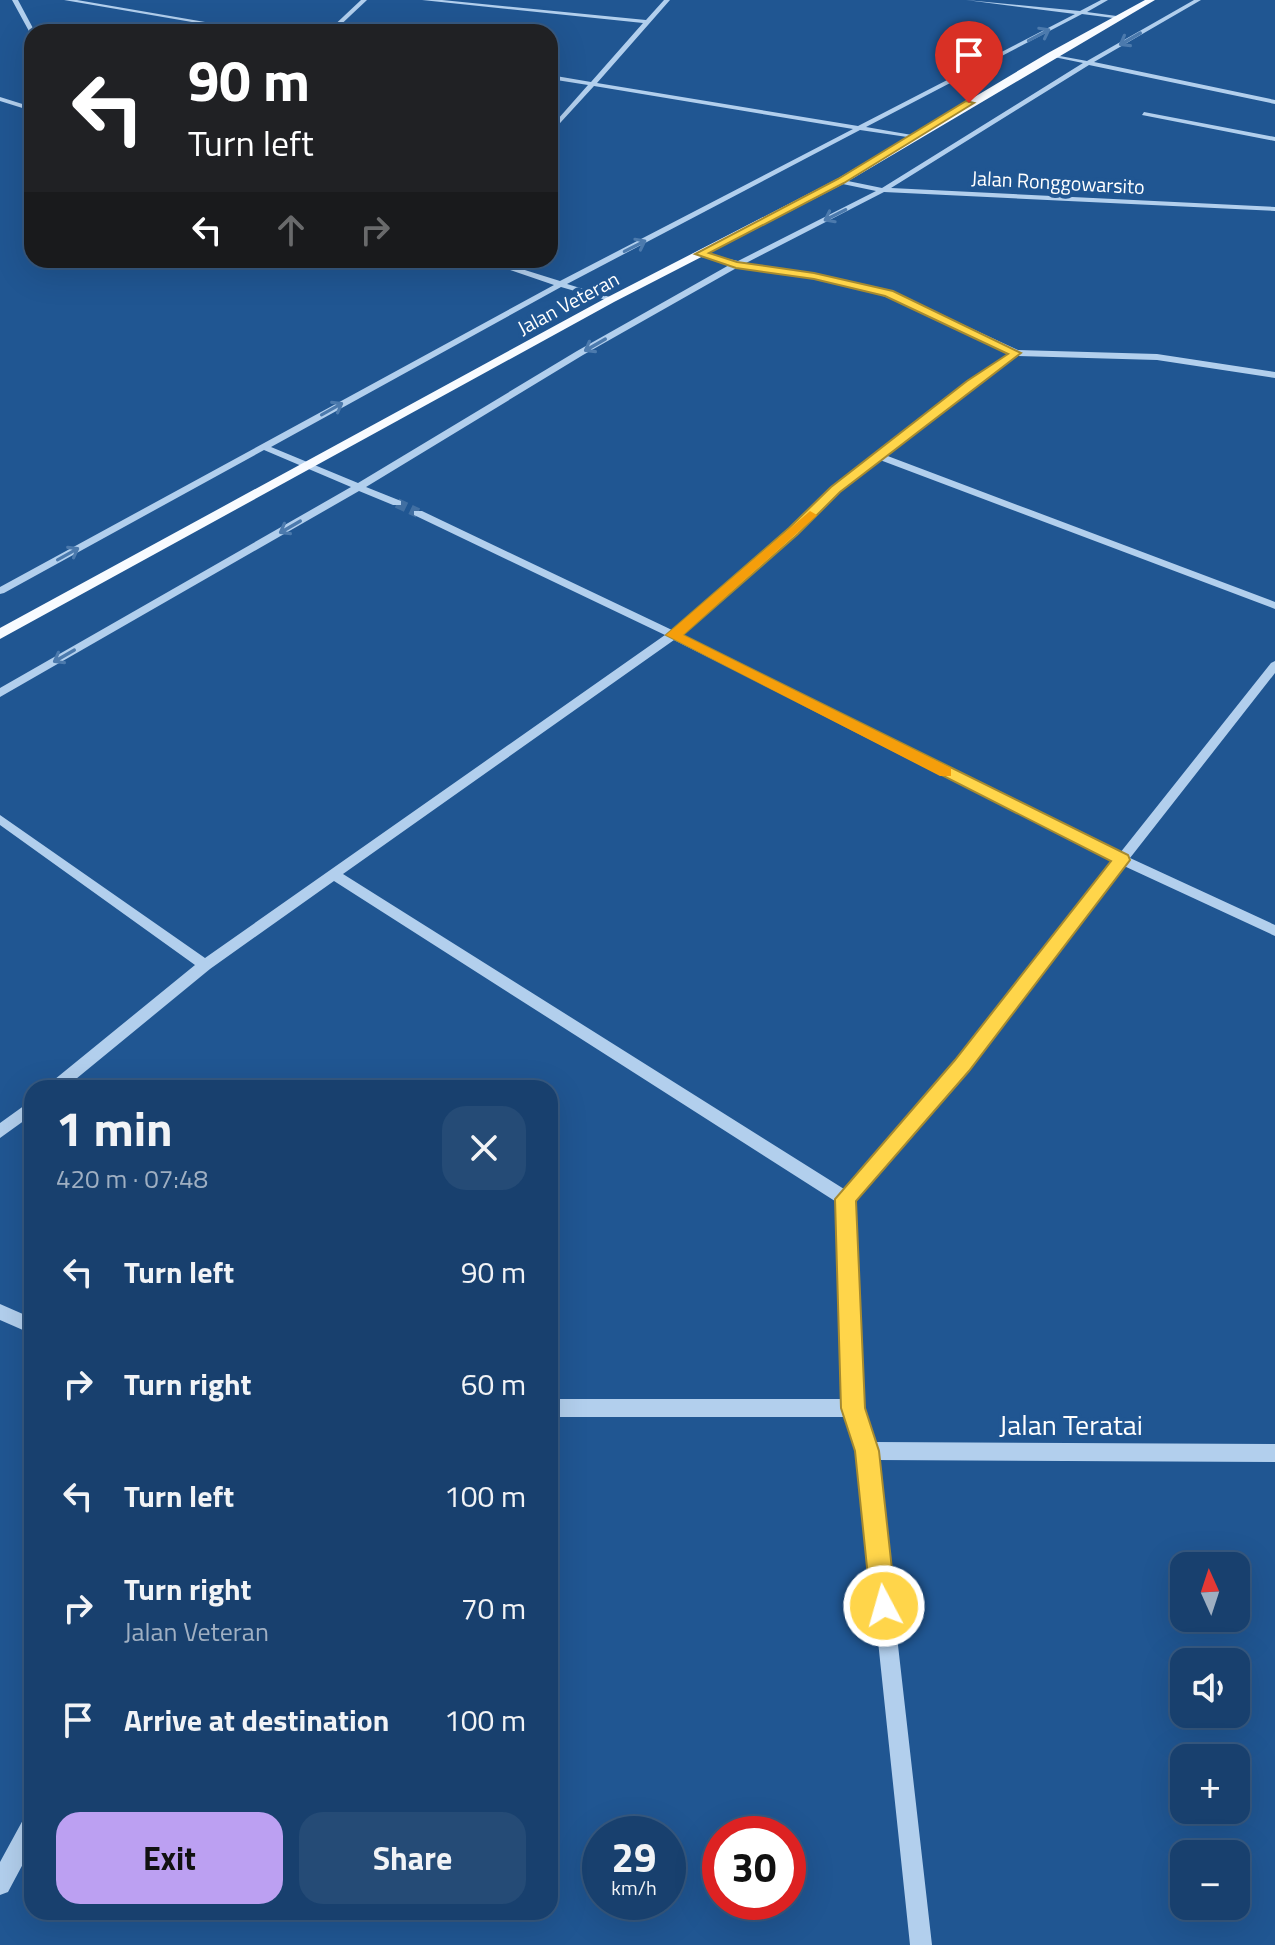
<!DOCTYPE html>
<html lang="en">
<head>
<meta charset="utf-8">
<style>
  :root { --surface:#18406e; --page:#254b76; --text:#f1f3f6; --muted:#9fafc2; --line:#365981; --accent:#bca0f2 }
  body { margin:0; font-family:"Titillium Web",sans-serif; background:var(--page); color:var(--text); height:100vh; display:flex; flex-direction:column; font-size:30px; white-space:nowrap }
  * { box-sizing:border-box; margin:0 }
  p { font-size:26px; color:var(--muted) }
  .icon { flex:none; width:44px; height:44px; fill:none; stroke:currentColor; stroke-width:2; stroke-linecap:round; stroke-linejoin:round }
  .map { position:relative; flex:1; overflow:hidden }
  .drawer { position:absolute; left:24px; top:1080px; width:534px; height:840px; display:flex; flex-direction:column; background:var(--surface); border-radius:24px; box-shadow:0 8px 32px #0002,0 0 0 2px var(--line) }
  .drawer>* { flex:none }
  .banner { position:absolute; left:24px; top:24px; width:534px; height:244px; border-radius:24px; box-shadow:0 8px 32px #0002,0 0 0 2px var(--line); background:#202124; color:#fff; overflow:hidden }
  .needle { width:52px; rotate:357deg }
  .buttons { position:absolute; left:1170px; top:1552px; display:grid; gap:16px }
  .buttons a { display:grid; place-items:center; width:80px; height:80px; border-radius:16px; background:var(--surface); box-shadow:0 8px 32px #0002,0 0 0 2px var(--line); font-size:40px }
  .speed { position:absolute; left:582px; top:1816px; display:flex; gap:16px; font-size:40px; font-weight:700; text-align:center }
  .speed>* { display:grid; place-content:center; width:104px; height:104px; border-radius:50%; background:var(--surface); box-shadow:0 8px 32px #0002,0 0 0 2px var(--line); line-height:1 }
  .speed small { font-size:20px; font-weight:400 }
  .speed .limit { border:12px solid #d22; background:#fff; color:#111 }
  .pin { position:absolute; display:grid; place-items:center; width:68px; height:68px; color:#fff; margin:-82px -34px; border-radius:50% 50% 50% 0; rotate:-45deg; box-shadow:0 0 8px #0007 }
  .pin .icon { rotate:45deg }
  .me { position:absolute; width:88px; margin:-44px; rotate:354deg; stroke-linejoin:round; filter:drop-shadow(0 0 6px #0008) }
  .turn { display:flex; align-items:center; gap:28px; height:168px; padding:0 32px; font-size:36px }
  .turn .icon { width:104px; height:104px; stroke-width:2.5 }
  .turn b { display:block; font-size:56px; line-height:68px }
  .lanes { display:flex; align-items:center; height:76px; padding:0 32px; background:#0003; justify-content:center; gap:40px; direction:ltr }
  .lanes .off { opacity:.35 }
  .round { display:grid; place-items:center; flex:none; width:84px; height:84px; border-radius:24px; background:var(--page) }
  .headline { display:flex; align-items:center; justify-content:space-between; height:136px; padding:0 32px }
  h1 { font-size:48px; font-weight:700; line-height:60px }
  .primary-button { display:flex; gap:16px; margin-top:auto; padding:16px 32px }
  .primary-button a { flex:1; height:92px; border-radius:24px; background:var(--accent); color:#111; font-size:32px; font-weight:700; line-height:92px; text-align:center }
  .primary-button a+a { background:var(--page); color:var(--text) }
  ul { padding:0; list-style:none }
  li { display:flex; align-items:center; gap:24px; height:112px; padding:0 32px }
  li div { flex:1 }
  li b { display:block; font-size:30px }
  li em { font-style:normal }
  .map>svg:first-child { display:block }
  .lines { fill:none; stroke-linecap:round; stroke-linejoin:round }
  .minor-tunnel { stroke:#416fa2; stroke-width:10; stroke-dasharray:10 5; stroke-linecap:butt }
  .minor { fill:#b2cfed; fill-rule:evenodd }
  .major { fill:#f8fbff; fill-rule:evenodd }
  .oneway { stroke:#4c7aad }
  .route { fill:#ffd54a; stroke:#a68a30; stroke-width:2 }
  .slow { fill:#f59e0b }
  .labels { text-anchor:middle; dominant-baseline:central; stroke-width:8; stroke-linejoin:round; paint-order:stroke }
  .far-street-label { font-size:20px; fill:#fff; stroke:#205692 }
  .near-street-label { font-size:28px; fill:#fff; stroke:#205692 }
</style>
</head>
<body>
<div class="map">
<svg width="1275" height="1945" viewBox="0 0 1275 1945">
  <rect width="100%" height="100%" fill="#205692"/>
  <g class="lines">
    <!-- minor-tunnel -->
    <path class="minor-tunnel" d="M 397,503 L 418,513"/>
    <!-- minor -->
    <path class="minor" d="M 12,0 L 18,0 L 35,32 L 30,33 Z
      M 64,0 L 77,0 L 264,32 L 250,32 Z
      M 361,0 L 367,0 L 333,32 L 327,32 Z
      M 422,0 L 442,0 L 646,20 L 664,0 L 670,0 L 597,83 L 858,126 L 1075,14 L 966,0 L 1080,11 L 1101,0 L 1108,0 L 1087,12 L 1124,17 L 1121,19 L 1082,14 L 866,127 L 912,135 L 914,138 L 860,130 L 567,284 L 613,298 L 613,302 L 561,287 L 271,447 L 358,483 L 577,351 L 731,264 L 697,256 L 697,252 L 738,261 L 876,191 L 838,183 L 838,179 L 882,188 L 1083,63 L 1049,56 L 1049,54 L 1087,61 L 1194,0 L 1201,0 L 1094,62 L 1275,100 L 1275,104 L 1089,65 L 891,188 L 1275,207 L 1275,211 L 884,192 L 746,263 L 837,278 L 881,289 L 921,305 L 1018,350 L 1157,354 L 1275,372 L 1275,378 L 1157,360 L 1018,356 L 974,385 L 885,455 L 1275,602 L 1275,609 L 880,460 L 838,492 L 798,533 L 680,634 L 1120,853 L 1271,663 L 1275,661 L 1275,673 L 1130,858 L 1275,925 L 1275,936 L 1124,866 L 967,1069 L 854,1201 L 862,1408 L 873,1442 L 1275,1444 L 1275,1462 L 877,1460 L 932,1945 L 910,1945 L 858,1451 L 847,1417 L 550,1417 L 550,1399 L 844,1399 L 838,1203 L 334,881 L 210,969 L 65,1088 L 46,1088 L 49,1084 L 195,965 L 0,825 L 0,815 L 205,958 L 665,635 L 414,515 L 414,511 L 422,511 L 672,630 L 790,529 L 832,488 L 968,381 L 1010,353 L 915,308 L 875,293 L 837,283 L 740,266 L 583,355 L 366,487 L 401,501 L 401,505 L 393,505 L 359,491 L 0,697 L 0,688 L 351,487 L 264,450 L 4,593 L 0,594 L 0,587 L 554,285 L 481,260 L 493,260 L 560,281 L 853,129 L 594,86 L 550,134 L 550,128 L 588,85 L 550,79 L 550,75 L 591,82 L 643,23 ZM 674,640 L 1114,861 L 957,1061 L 844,1189 L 343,874 Z
      M 0,97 L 32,107 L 32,111 L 0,101 Z
      M 1144,112 L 1275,137 L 1275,141 L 1142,115 Z
      M 32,1100 L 32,1115 L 0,1138 L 0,1123 Z
      M 0,1304 L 32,1318 L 32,1334 L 0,1320 Z
      M 32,1815 L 32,1847 L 8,1892 L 0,1895 L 0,1862 L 24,1818 Z"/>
    <!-- major -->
    <path class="major" d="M 1145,0 L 1155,0 L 845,183 L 614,302 L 0,639 L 0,628 L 606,298 L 837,179 L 1048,53 Z"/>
  </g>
  <!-- one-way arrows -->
  <defs><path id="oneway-shaft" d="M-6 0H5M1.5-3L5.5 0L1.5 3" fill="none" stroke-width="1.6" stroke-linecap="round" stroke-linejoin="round" transform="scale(2)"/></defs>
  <g class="oneway">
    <use href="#oneway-shaft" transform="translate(1039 35) rotate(-28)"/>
    <use href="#oneway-shaft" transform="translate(1130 39) rotate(150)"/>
    <use href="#oneway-shaft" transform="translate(835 215) rotate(153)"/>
    <use href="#oneway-shaft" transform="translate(635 246) rotate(-27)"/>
    <use href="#oneway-shaft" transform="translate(595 345) rotate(150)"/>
    <use href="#oneway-shaft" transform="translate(332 409) rotate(-29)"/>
    <use href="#oneway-shaft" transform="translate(290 527) rotate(150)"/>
    <use href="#oneway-shaft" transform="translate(68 554) rotate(-29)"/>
    <use href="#oneway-shaft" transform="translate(64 656) rotate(150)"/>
  </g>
  <!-- route -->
  <path class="route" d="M 966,101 L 974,103 L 844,183 L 709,253 L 737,262 L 814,273 L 893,291 L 1021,353 L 840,492 L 798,534 L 683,635 L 1128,855 L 1130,860 L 969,1071 L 856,1201 L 865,1408 L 879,1451 L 896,1606 L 893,1615 L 884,1618 L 875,1615 L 871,1606 L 855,1451 L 841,1408 L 835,1199 L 955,1060 L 1111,861 L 666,635 L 789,528 L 831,487 L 967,381 L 1008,354 L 885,296 L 814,279 L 736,268 L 695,254 L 838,179 Z"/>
  <!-- slow -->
  <path class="slow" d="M 810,511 L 817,515 L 815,517 L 683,635 L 951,768 L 951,776 L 940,776 L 666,635 Z"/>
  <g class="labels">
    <!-- far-street labels -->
    <g class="far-street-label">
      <text transform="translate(1058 182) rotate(3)">Jalan Ronggowarsito</text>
      <text transform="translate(568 303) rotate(-28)">Jalan Veteran</text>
    </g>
    <!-- near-street labels -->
    <g class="near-street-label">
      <text x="1071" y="1424">Jalan Teratai</text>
    </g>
  </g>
</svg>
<div class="buttons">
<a><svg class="needle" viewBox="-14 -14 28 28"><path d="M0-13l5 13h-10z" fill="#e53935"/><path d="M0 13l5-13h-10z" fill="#9fafc2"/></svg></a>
<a><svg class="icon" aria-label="sound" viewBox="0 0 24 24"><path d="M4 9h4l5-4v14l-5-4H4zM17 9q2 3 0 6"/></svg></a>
<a>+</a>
<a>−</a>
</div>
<div class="speed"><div>29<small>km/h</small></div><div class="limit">30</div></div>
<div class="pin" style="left:969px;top:103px;background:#d93025"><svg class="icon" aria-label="arrive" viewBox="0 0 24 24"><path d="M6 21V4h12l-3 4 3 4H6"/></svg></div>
<svg class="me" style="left:884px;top:1606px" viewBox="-20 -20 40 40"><circle r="17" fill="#ffd54a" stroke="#fff" stroke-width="3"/><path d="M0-11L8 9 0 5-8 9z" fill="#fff"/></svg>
<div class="banner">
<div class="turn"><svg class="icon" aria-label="left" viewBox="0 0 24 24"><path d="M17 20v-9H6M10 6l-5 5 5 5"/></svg><div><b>90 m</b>Turn left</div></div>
<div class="lanes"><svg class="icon" aria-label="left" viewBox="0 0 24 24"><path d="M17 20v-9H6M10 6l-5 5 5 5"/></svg><svg class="icon off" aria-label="ahead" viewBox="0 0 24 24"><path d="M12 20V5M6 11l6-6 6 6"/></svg><svg class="icon off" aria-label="right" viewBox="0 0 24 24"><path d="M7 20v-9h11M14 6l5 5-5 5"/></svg></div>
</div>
<section class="drawer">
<div class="headline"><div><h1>1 min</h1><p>420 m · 07:48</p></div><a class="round"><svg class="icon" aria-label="close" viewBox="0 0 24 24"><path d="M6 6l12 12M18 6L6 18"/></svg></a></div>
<ul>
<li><svg class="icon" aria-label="left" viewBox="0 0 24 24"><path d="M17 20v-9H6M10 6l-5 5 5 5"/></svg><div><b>Turn left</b></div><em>90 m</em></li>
<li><svg class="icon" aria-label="right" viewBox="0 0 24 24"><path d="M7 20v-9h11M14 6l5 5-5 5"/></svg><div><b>Turn right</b></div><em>60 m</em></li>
<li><svg class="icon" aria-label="left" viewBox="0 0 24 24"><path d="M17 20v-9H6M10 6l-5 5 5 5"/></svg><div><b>Turn left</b></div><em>100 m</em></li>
<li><svg class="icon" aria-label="right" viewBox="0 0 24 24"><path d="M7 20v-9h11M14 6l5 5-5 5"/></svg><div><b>Turn right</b><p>Jalan Veteran</p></div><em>70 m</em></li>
<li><svg class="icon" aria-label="arrive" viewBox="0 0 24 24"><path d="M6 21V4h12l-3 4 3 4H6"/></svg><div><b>Arrive at destination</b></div><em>100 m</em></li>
</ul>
<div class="primary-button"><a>Exit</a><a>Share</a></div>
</section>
</div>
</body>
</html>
